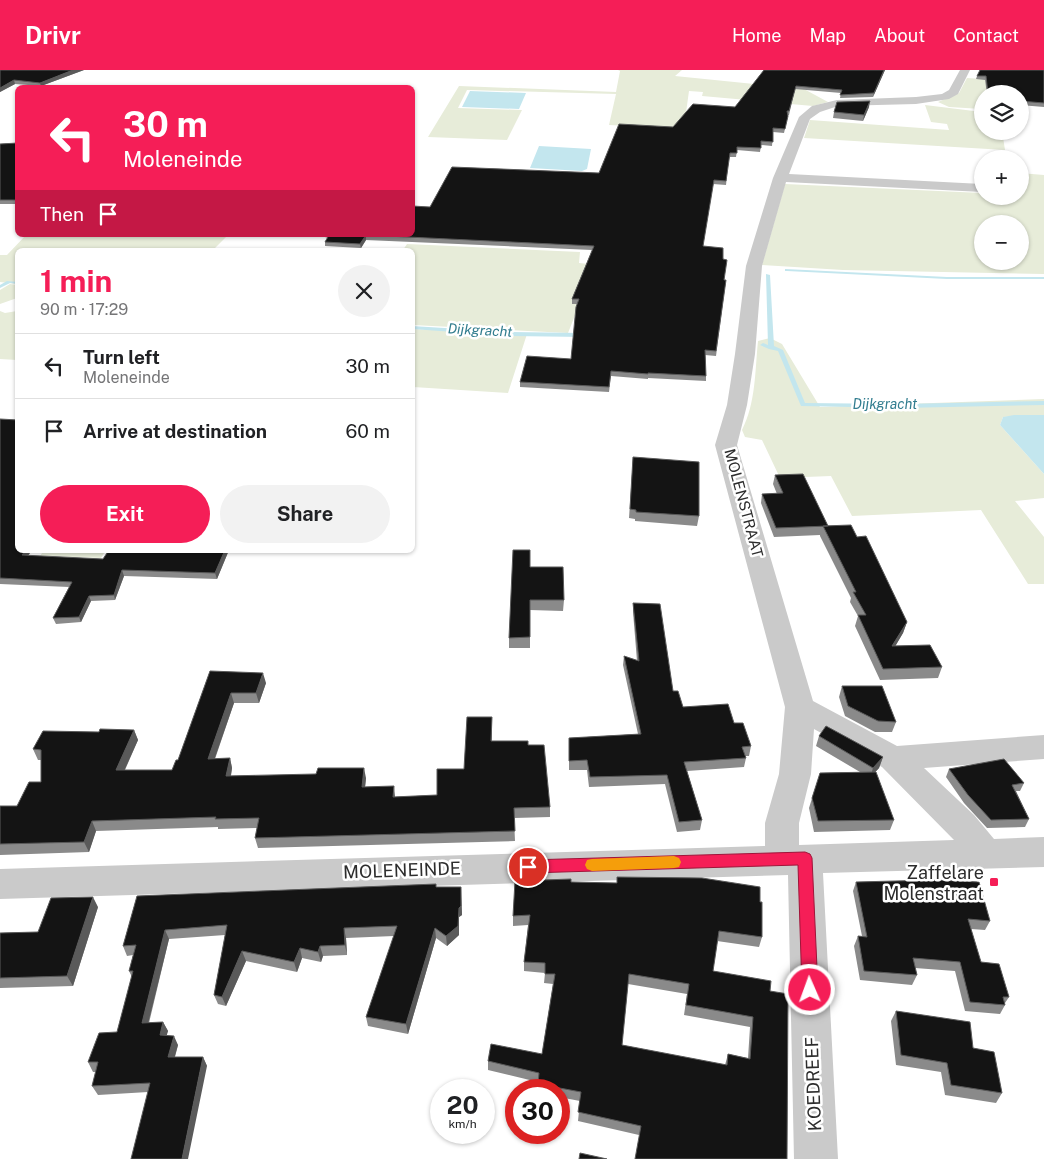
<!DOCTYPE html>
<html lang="en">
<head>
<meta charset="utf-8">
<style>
  :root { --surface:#fff; --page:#f2f2f2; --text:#202124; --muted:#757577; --line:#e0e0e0; --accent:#f51e57 }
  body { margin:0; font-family:"Public Sans",sans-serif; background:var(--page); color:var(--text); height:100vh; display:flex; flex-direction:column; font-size:19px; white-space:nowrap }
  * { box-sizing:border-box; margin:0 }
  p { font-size:16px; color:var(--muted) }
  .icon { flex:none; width:28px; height:28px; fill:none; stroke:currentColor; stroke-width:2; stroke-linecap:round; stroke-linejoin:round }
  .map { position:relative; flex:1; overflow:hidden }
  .side { position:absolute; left:15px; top:178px; width:400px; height:305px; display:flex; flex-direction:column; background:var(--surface); border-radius:8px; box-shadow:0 1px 4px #0004 }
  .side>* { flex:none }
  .banner { position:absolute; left:15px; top:15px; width:400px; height:152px; border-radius:8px; box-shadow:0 1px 4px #0004; background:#f51e57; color:#fff; overflow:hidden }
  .buttons { position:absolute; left:974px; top:15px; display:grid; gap:10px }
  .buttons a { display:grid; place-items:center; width:55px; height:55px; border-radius:50%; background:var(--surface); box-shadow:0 1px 4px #0004; font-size:25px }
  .speed { position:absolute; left:430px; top:1009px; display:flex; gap:10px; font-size:25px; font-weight:700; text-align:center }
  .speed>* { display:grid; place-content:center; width:65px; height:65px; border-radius:50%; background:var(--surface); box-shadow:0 1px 4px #0004; line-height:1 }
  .speed small { font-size:12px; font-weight:400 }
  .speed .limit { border:8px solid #d22; background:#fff; color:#111 }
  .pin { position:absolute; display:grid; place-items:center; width:42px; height:42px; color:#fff; margin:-21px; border:2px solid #fff; border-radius:50%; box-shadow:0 1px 5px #0007 }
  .me { position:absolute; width:55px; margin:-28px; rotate:358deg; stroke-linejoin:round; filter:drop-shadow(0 0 4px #0008) }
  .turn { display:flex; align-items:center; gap:18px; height:105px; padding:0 25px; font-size:22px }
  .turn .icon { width:65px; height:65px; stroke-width:2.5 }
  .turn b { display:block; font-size:35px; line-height:42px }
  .then { display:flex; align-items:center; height:48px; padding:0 25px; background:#0003; gap:10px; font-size:19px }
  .round { display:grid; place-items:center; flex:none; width:52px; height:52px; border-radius:26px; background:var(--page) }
  .summary { display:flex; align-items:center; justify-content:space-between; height:85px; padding:0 25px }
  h1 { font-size:30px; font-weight:700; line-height:38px; color:var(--accent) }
  .primary-button { display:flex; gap:10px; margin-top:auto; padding:10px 25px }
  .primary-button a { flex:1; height:58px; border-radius:30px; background:var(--accent); color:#fff; font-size:20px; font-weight:700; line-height:58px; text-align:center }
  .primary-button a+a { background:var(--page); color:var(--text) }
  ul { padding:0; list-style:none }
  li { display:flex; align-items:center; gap:15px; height:65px; padding:0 25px; border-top:1px solid var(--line) }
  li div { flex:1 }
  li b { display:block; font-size:19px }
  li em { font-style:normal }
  header { display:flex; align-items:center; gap:30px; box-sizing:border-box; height:70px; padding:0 25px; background:var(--accent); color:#fff }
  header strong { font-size:24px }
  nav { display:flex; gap:28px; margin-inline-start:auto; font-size:18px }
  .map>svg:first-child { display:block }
  .green { fill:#e7ecd9; fill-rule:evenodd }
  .water { fill:#c3e6ee }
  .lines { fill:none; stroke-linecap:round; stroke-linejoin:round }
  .stream { fill:#c3e6ee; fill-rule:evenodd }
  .minor { fill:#cacaca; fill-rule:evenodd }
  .wall { fill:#8a8a8a; fill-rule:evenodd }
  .shaded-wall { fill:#5a5a5a }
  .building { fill:#141414; stroke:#5a5a5a; fill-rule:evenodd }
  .route { fill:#f51e57; stroke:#9f1439 }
  .slow { fill:#f59e0b }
  .poi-dot { fill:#f51e57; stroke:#fff; stroke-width:2 }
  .labels { text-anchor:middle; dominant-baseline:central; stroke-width:5; stroke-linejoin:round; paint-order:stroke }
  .far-water-label { font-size:14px; font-style:italic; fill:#327d8f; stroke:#fff }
  .street-label { font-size:15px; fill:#2d2d2d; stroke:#fff }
  .near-street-label { font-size:18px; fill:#2d2d2d; stroke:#fff }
  .near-poi-label { font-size:18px; fill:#2d2d2d; stroke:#fff; text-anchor:end }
</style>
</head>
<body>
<header>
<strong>Drivr</strong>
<nav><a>Home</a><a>Map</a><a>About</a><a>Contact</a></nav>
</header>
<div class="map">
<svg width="1044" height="1089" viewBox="0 0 1044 1089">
  <rect width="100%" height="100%" fill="#fff"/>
  <!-- green -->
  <path class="green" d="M 618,0 L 682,0 L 675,6 L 804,19 L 828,32 L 813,36 L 702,26 L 703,22 L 689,21 L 684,57 L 731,61 L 609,55 L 616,24 L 467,20 L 458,38 L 522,40 L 507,70 L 428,67 L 459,16 L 616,22 L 620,1 Z
    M 967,8 L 1044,13 L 1020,24 L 982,24 L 982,39 L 949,37 L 938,32 L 959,23 Z
    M 925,35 L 982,42 L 982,61 L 1002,61 L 1005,80 L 804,68 L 810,50 L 949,60 L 947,54 L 931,52 Z
    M 1020,103 L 1044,105 L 1044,204 L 843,200 L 762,195 L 785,114 L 982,123 L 982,126 L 1020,126 ZM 982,154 L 1020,154 L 1020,191 L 982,191 Z
    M 26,165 L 228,165 L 213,180 L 18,180 L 17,214 L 0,212 L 0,185 L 7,185 Z
    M 407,174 L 580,182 L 579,193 L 589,194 L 581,230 L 568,263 L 413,255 L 412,180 L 403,180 Z
    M 10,214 L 17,215 L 17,228 L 0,234 L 0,220 Z
    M 0,236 L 0,241 L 5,243 L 17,241 L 17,290 L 0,289 Z
    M 413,259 L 527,264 L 508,323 L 413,317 Z
    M 770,268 L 782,274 L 820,337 L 1044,329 L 1044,345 L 1003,347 L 1000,355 L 1044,404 L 1044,428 L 1015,431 L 1044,467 L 1044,514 L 1028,514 L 981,440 L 852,446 L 831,406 L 780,408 L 762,370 L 745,367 L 742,360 C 756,333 755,300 758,271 Z
    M 44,480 L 106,480 L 101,488 L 40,486 Z"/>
  <!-- water -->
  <path class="water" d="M 470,21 L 526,23 L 519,39 L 462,37 Z
    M 539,76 L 591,79 L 587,99 L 582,101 L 530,98 Z
    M 1014,345 L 1044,345 L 1044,404 L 1000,355 L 1003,347 Z"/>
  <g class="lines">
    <!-- stream -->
    <path class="stream" d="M 785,199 L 947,207 L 1044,207 L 1044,209 L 947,209 L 787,201 L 785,201 Z
      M 766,204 L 770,205 L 774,276 L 783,280 L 805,333 L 902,334 L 1044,331 L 1044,335 L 902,338 L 801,336 L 778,281 L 769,279 L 760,275 L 763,273 L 768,275 Z
      M 7,211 L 18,212 L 18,214 L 10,213 L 0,218 L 0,215 Z
      M 412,256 L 511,262 L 583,263 L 586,265 L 583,267 L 511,266 L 412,259 Z"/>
    <!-- minor -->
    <path class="minor" d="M 960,0 L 970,0 L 958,24 L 949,29 L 916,34 L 838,36 L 820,42 L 810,49 L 789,104 L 982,114 L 982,122 L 786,112 L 762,196 L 755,284 L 747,335 L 737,375 L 813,631 L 897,676 L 1044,665 L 1044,689 L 924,698 L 974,745 L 994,769 L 1044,767 L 1044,797 L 823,803 L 838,1089 L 794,1089 L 788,805 L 0,829 L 0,799 L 765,776 L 765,753 L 779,704 L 785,637 L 715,375 L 727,335 L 735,284 L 746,196 L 773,108 L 799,47 L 812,36 L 837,30 L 916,27 L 942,24 L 949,20 ZM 814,659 L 882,697 L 954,770 L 799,775 L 799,753 L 811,704 Z"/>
  </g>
  <!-- wall -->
  <path class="wall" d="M 0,0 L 84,0 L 41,16 L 15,14 L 0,22 Z
    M 764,0 L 885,0 L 873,27 L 840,28 L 841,23 L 795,19 L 789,45 L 788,45 L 787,50 L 784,63 L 773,62 L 772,76 L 761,75 L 760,82 L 737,80 L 736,87 L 729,87 L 726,115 L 713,114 L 703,176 L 723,189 L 724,210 L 726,210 L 716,286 L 705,285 L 706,306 L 706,311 L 648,308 L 648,309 L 611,306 L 609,322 L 520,317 L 520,312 L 571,289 L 577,234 L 572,234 L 572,229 L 592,180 L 366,170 L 361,178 L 325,176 L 325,172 L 328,168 L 325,167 L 325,165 L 412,165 L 430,137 L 599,103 L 673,57 L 735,37 Z
    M 1044,0 L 1044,37 L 1020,35 L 1020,24 L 987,24 L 985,10 L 976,9 L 977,6 Z
    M 869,37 L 863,51 L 833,48 L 834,42 Z
    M 18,73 L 18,134 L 0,134 L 0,74 Z
    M 0,349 L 18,480 L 32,480 L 28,486 L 103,489 L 109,480 L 229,480 L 217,509 L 124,506 L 115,530 L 91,531 L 81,552 L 56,554 L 53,548 L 69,517 L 0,514 Z
    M 633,387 L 699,446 L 697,456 L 635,451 L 635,449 L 629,448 Z
    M 775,405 L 828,456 L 907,552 L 903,563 L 895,576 L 942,597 L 938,608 L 880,610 L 855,556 L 858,546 L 850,532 L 851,528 L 820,466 L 820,465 L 774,467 L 761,433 L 762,424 L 777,424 L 773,414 Z
    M 530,497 L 564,530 L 563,541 L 530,540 L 530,578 L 509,578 L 509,568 Z
    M 633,533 L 673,621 L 683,637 L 734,653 L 751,676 L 749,686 L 745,686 L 746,688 L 744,697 L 687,701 L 702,750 L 700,760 L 677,762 L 665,714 L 589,717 L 587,700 L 569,700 L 569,668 L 638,664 L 623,595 L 624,586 L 637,591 L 633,542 Z
    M 210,601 L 266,613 L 259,633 L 234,633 L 215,689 L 230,688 L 232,698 L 231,706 L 366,708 L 365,717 L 395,727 L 437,725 L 464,699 L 492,647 L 492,671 L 528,675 L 550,737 L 550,747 L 514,748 L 515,771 L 258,778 L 255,768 L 257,758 L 218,759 L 218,757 L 96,761 L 89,782 L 0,785 L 0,736 L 17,736 L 41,712 L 41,690 L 38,690 L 33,679 L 99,662 L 134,660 L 138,670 L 125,700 L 172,700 L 178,690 Z
    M 842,616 L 896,652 L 892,662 L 875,662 L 845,646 L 839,627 Z
    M 819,666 L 883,687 L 879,698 L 875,702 L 894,750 L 890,760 L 814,762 L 809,738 L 820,703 L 860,702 L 816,676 Z
    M 949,699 L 1024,713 L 1020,721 L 1016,721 L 1029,749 L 1025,757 L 987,758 L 964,733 L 946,707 Z
    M 571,812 L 762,867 L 759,877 L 717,871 L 713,901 L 770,921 L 787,1089 L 639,1065 L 578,1051 L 580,1031 L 559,1027 L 559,1020 L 537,1020 L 538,1012 L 488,1000 L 488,991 L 542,984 L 553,914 L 544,913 L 545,903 L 524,901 L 524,892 L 528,855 L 513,856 L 513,846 ZM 628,914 L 687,924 L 684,945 L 750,957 L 748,988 L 728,984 L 725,995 L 622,975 Z
    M 856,812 L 990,851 L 985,860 L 971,859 L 981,892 L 1009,927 L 1005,933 L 1005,935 L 1000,944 L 965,941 L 955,901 L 915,898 L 917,905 L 912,915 L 860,910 L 854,876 L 858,866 L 862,866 L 853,821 Z
    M 437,817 L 461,827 L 462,845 L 459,847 L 459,865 L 447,876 L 436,868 L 408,964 L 368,956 L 366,947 L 394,866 L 346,868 L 347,885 L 323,886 L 321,892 L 302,888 L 297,902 L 246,891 L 226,936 L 218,934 L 214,925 L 225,865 L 169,869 L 149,953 L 163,952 L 168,961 L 166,965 L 178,975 L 175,987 L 203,987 L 207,996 L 148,1022 L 98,1025 L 92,1016 L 96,1002 L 93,1002 L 88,992 L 117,962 L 132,907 L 129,901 L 133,885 L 127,886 L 123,876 L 137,826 Z
    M 98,837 L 73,916 L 0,918 L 0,863 L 38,862 Z
    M 896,941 L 973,978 L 1002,1023 L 996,1033 L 945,1025 L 941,1002 L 896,995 L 891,951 Z"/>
  <!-- shaded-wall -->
  <path class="shaded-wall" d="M 73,0 L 84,0 L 41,16 L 40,13 Z
    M 884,0 L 885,0 L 873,27 L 874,23 Z
    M 14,10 L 15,14 L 0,22 L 0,18 Z
    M 870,31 L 869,37 L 863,51 L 864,45 Z
    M 366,165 L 366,170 L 361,178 L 360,174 Z
    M 26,480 L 32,480 L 24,491 L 22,485 Z
    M 225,480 L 229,480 L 217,509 L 215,503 Z
    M 122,500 L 124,506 L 115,530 L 114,525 Z
    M 89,526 L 91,531 L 81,552 L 79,547 Z
    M 907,552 L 903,563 L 889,587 L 892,576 Z
    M 263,603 L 266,613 L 259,633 L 256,623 Z
    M 231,623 L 234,633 L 211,699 L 208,689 Z
    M 134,660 L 138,670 L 120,710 L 116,700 Z
    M 883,687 L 879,698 L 870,708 L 873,698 Z
    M 230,688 L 232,698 L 229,716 L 226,706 Z
    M 364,698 L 366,708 L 364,727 L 362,717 Z
    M 394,716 L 395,727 L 393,727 Z
    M 92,751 L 96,761 L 89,782 L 84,772 Z
    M 461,817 L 462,845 L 459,847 L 459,865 L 447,876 L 446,866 L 459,838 Z
    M 93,827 L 98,837 L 73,916 L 67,906 Z
    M 344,858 L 346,868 L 347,885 L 345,875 Z
    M 435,858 L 436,868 L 408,964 L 406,954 Z
    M 165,860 L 169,869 L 146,962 L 142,953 Z
    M 320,876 L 323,886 L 321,892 L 318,882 Z
    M 300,878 L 302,888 L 297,902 L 294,892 Z
    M 242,881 L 246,891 L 226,936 L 222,927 Z
    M 163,952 L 168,961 L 164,975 L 160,965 Z
    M 174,966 L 178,975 L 172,996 L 168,987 Z
    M 203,987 L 207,996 L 188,1089 L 182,1089 Z"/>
  <!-- building -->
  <path class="building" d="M 0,0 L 73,0 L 40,13 L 14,10 L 0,18 Z
    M 764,0 L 884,0 L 874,23 L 840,25 L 842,20 L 796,16 L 789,41 L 787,41 L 788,46 L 785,59 L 773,58 L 773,72 L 761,71 L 761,78 L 737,77 L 737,83 L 730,83 L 726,111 L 714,110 L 703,176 L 723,178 L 723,189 L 727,190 L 724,210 L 726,210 L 716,281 L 705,280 L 706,306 L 648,303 L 648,304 L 611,301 L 609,317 L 520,312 L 527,286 L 571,289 L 576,237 L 579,229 L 572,229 L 594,176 L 366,165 L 360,174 L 325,172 L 329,165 L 412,165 L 412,136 L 430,137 L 452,97 L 599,103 L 619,54 L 673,57 L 693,34 L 735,37 Z
    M 980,0 L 1044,0 L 1044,33 L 1020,31 L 1020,24 L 988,24 L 986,6 L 977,6 Z
    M 870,31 L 864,45 L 834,42 L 837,32 L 839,32 Z
    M 18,73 L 18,130 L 0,130 L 0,74 Z
    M 0,349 L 18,350 L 18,480 L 26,480 L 22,485 L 103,489 L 109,480 L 225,480 L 215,503 L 122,500 L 114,525 L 89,526 L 79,547 L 53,548 L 72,512 L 0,508 Z
    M 633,387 L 699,392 L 699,446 L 636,442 L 636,440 L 630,439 Z
    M 803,404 L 828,456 L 776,458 L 762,424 L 783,423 L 775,405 Z
    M 851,455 L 857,467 L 866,466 L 907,552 L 892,576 L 930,575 L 942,597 L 883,599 L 858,545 L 866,545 L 853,522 L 856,522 L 823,456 Z
    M 513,480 L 530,480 L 530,497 L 563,497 L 564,530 L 530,530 L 530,567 L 509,568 Z
    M 633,533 L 660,534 L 673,621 L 678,621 L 683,637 L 728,634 L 734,653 L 743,653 L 751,676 L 742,677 L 746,688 L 684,692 L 702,750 L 679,752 L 667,705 L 590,707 L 587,690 L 569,691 L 569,668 L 641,664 L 624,586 L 639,591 Z
    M 210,601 L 263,603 L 256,623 L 231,623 L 208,689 L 230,688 L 226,706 L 316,704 L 318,698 L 364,698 L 362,717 L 394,716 L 393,727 L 437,725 L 437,699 L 464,699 L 467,647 L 492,647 L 491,671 L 528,671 L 528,675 L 544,675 L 550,737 L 514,738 L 515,761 L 255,768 L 259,748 L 215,749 L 216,747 L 92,751 L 84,772 L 0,774 L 0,736 L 17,736 L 29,712 L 41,712 L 41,680 L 33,679 L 43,661 L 99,662 L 100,659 L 134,660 L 116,700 L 172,700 L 176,690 L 178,690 Z
    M 842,616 L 882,616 L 896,652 L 878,651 L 848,636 Z
    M 826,656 L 883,687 L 873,698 L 819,666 Z
    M 1004,689 L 1024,713 L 1012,715 L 1029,749 L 991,750 L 968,725 L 949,699 Z
    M 876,702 L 894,750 L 818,751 L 812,728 L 820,703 Z
    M 617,807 L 702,808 L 760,817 L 760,832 L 762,832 L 762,867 L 719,861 L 713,901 L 771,911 L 770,921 L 788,924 L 787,1089 L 635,1089 L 641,1056 L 578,1042 L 581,1022 L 538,1014 L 539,1003 L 488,991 L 491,974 L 542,984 L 555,904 L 545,904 L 545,893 L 524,892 L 530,845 L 513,846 L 515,811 L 571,809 L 571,812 L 617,813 ZM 629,904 L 689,914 L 686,935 L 753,947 L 750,989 L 728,984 L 727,995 L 622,975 Z
    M 935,810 L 979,812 L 990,851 L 968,849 L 981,892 L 999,894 L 1009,927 L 1003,927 L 1005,935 L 970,932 L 960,892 L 913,888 L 917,905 L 864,901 L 858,866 L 867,867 L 856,812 Z
    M 436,814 L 436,817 L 461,817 L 461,836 L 459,838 L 458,856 L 446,866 L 435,858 L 406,954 L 366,947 L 397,856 L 344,858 L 345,875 L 320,876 L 318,882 L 300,878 L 294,892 L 242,881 L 222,927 L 214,925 L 227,855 L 165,860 L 142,953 L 163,952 L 160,965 L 174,966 L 168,987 L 203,987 L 182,1089 L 131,1089 L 150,1013 L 92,1016 L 98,992 L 88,992 L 99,963 L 117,962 L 133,901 L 129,901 L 136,875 L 123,876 L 137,826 Z
    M 93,827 L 67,906 L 0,908 L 0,863 L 38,862 L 51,828 Z
    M 896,941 L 970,952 L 973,978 L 994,982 L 1002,1023 L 951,1015 L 947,993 L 901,985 Z
    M 580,1083 L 607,1089 L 579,1089 Z"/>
  <!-- route -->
  <path class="route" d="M 805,782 L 810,784 L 812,788 L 818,920 L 815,925 L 810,927 L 804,925 L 802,920 L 798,795 L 528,803 L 523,801 L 521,797 L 523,792 L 528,790 Z"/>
  <!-- slow -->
  <path class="slow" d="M 674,786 L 679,788 L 681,792 L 679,797 L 674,798 L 592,801 L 587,799 L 585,795 L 587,790 L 592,789 Z"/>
  <!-- markers -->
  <rect class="poi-dot" x="989" y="807" width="10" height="10" rx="2.5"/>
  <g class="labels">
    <!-- far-water labels -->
    <g class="far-water-label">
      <text transform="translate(480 260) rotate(3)">Dijkgracht</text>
      <text x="885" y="334">Dijkgracht</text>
    </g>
    <!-- street labels -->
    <g class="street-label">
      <text transform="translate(744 433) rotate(75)">MOLENSTRAAT</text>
    </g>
    <!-- near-street labels -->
    <g class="near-street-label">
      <text transform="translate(402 800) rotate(-2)">MOLENEINDE</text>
      <text transform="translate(813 1014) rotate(-92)">KOEDREEF</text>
    </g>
    <!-- near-poi labels -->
    <g class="near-poi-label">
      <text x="984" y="802">Zaffelare<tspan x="984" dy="21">Molenstraat</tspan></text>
    </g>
  </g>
</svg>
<div class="buttons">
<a><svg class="icon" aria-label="layers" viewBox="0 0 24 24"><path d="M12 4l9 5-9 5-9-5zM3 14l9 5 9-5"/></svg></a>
<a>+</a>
<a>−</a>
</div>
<div class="speed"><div>20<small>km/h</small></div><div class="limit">30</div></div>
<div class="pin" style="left:528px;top:797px;background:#d93025"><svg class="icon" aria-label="arrive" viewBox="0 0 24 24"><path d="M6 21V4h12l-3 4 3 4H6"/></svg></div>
<svg class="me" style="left:810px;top:920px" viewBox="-20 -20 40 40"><circle r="17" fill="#f51e57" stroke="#fff" stroke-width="3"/><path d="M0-11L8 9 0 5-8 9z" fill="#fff"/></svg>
<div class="banner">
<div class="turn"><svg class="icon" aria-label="left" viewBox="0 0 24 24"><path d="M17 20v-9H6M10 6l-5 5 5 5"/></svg><div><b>30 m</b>Moleneinde</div></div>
<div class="then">Then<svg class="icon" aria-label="arrive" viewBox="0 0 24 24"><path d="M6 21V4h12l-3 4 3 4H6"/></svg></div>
</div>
<section class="side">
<div class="summary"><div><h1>1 min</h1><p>90 m · 17:29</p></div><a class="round"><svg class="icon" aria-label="close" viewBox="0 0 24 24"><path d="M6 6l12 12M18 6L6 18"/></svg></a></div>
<ul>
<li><svg class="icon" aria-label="left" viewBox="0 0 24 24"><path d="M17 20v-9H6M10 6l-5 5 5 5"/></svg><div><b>Turn left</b><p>Moleneinde</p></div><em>30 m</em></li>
<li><svg class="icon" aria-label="arrive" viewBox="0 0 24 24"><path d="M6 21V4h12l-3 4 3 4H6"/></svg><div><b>Arrive at destination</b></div><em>60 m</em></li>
</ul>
<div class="primary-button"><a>Exit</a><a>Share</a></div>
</section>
</div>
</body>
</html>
